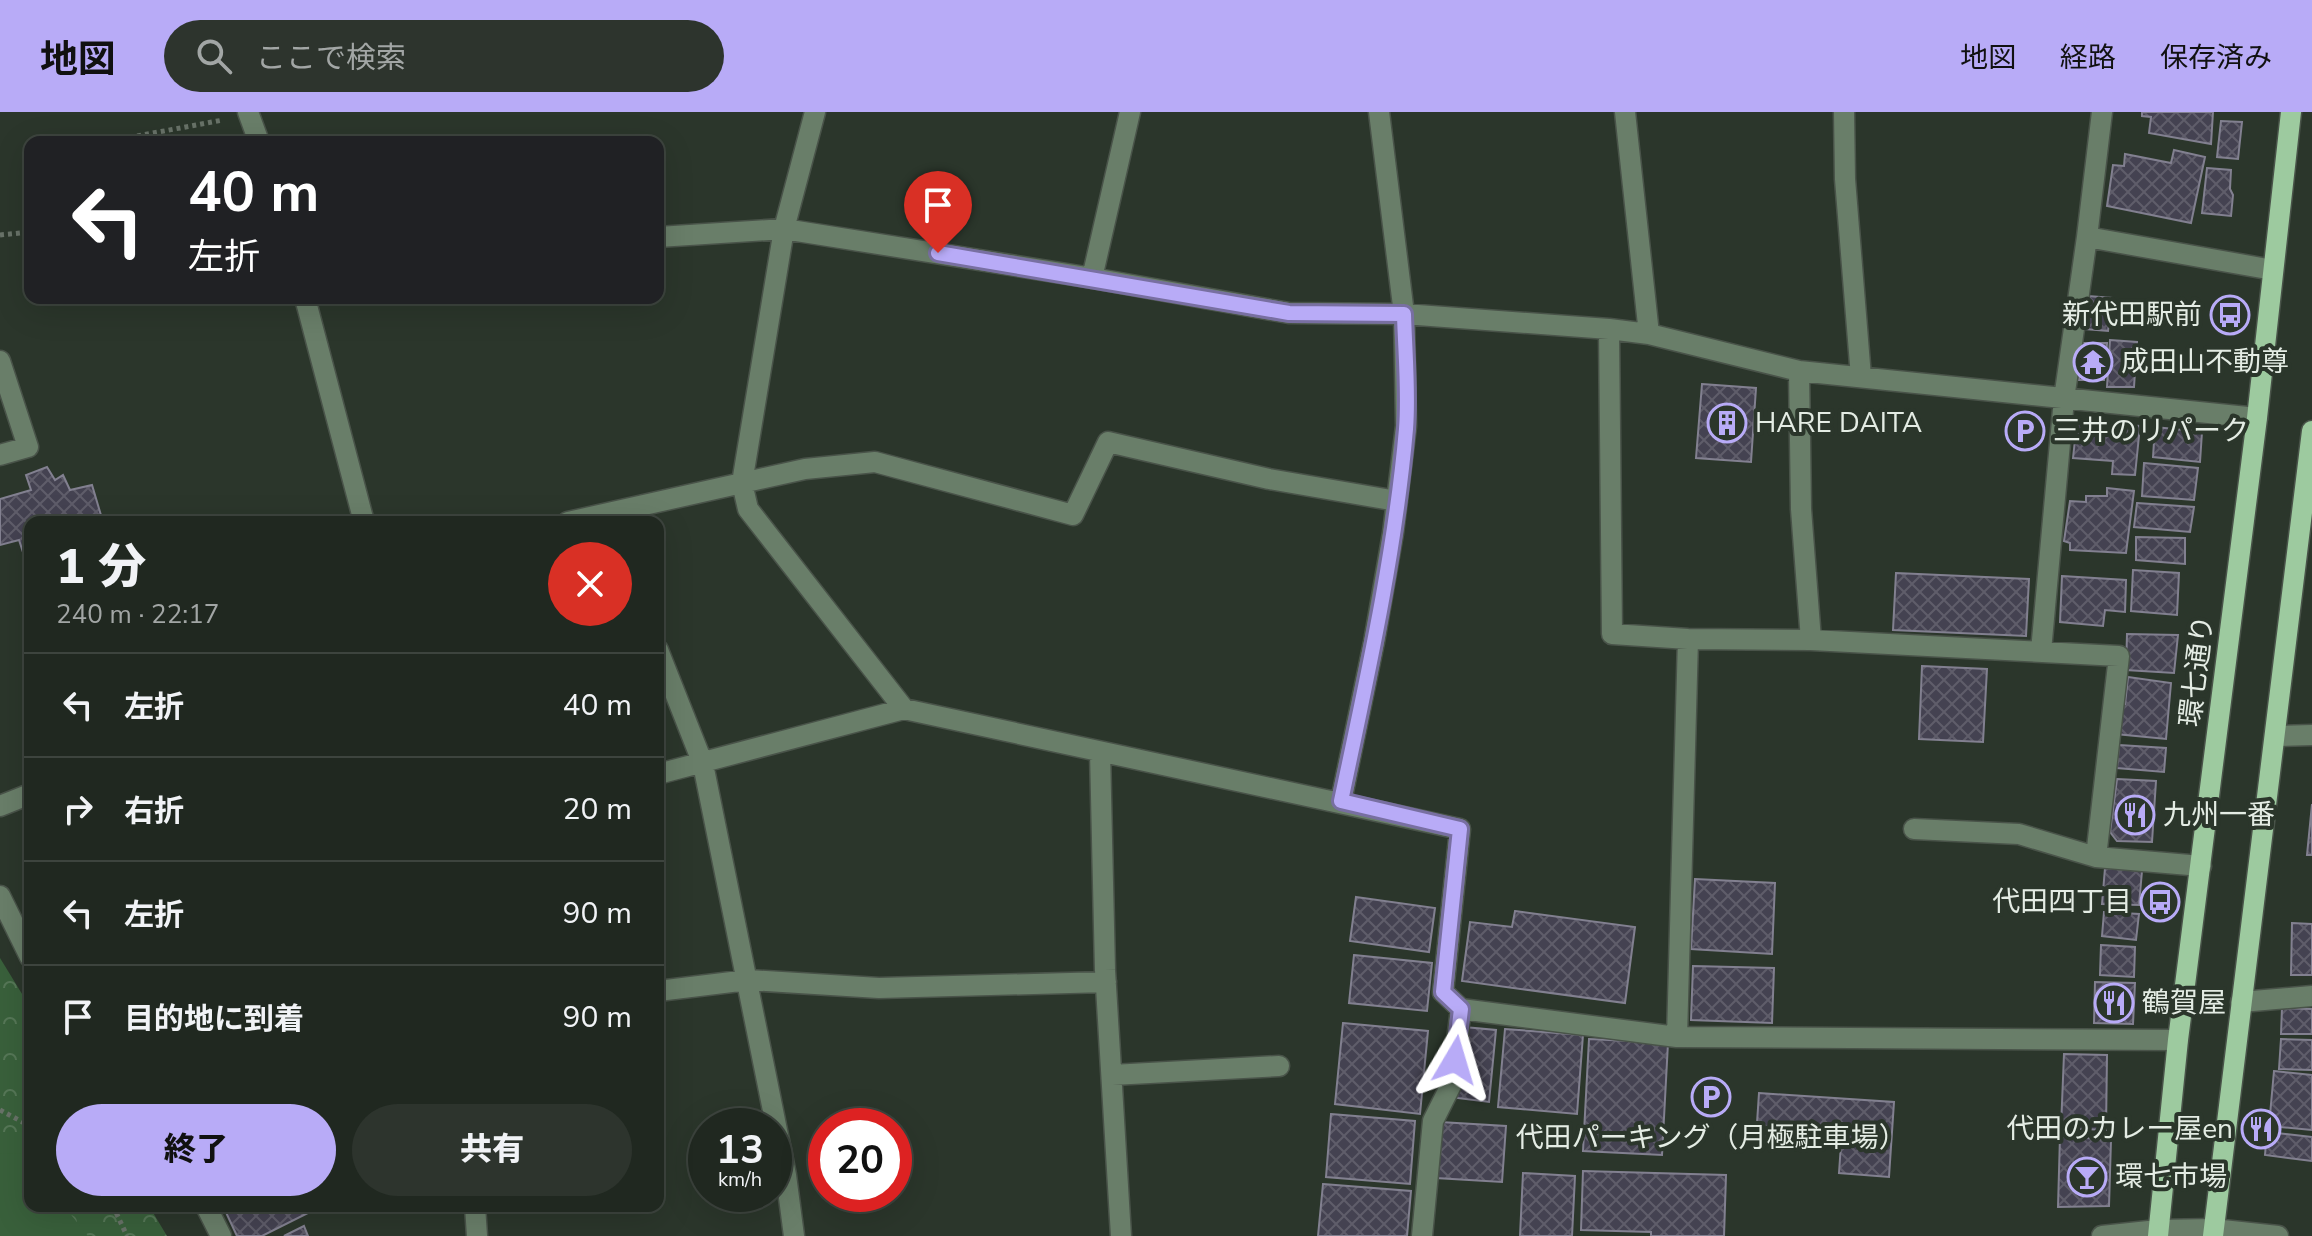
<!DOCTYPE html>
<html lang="ja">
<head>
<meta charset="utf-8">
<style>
  :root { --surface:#202820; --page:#2d342d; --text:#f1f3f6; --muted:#a2a6a5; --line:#3d443e; --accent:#b8abf7 }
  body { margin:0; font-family:"Nunito Sans","Noto Sans JP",sans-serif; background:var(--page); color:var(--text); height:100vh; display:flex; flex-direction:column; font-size:30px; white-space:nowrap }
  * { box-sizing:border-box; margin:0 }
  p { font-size:26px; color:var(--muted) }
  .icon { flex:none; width:44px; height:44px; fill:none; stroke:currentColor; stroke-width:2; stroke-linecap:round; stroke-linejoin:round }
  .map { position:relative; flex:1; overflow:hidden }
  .side { position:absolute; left:24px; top:404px; width:640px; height:696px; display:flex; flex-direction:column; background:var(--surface); border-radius:16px; box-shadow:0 8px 32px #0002,0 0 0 2px var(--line) }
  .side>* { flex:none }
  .top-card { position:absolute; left:24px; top:24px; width:640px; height:168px; border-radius:16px; box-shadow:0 8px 32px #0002,0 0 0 2px var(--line); background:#202124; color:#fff; overflow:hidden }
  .speed { position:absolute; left:688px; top:996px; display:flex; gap:16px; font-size:40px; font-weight:700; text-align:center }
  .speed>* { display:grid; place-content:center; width:104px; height:104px; border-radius:50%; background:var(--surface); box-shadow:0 8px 32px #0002,0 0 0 2px var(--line); line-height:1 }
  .speed small { font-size:20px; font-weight:400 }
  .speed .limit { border:12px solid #d22; background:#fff; color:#111 }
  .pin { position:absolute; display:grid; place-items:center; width:68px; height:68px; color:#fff; margin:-82px -34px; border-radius:50% 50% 50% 0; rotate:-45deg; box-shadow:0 0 8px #0007 }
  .pin .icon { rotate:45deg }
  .me { position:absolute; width:88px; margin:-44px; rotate:7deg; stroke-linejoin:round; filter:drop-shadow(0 0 6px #0008) }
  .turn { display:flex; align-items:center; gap:28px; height:168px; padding:0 32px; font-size:36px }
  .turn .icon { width:104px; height:104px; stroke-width:2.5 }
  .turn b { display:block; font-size:56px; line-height:68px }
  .round { display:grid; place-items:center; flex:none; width:84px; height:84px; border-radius:42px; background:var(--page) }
  .head { display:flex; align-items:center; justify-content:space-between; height:136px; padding:0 32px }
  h1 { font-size:48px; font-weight:800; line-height:60px }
  .action { display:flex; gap:16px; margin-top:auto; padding:16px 32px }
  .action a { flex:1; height:92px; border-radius:48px; background:var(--accent); color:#111; font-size:32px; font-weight:800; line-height:92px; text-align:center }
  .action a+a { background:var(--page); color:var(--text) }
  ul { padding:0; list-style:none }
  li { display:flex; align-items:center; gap:24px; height:104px; padding:0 32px; border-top:2px solid var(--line) }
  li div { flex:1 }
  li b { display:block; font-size:30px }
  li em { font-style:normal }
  header { display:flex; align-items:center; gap:48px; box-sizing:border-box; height:112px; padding:0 40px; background:var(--accent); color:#111 }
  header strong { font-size:38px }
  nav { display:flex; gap:44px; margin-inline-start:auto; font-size:28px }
  .search { width:560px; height:72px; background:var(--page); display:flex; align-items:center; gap:20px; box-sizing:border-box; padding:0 28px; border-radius:44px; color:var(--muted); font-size:30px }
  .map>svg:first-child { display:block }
  .park { fill:url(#park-crowns) }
  .pitch { fill:#39603b }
  .building { fill:url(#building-cross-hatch); stroke:#828090; stroke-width:2 }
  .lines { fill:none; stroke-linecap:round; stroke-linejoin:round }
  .minor-casing { stroke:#495349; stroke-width:23 }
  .major-casing { stroke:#495349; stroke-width:23 }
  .path { stroke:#687268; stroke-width:5; stroke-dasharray:4 4; stroke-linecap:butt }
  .minor { stroke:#697e69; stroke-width:20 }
  .major { stroke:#9dca9f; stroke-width:20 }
  .route-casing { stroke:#786fa1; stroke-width:20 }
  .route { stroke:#b8abf7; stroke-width:14 }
  .labels { text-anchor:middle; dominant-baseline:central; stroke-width:8; stroke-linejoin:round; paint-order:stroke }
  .poi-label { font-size:28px; fill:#e4ece4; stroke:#2b362b; text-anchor:start }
  .street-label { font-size:28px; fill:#e4ece4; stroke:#2b362b }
</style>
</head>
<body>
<header>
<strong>地図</strong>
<div class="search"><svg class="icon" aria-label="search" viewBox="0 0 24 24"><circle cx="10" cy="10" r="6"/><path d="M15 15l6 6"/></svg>ここで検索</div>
<nav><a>地図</a><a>経路</a><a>保存済み</a></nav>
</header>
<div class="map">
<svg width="2312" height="1124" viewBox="0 0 2312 1124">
  <defs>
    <pattern id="park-crowns" width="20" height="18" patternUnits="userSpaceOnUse" patternTransform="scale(2)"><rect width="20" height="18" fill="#39603b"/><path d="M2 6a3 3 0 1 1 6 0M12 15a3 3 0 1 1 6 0" fill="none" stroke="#567757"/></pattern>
    <pattern id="building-cross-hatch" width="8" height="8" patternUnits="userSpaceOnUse" patternTransform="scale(2)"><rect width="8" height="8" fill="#444251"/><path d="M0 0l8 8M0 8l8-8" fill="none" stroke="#5f5d6a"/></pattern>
  </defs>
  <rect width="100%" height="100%" fill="#2b362b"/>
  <!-- park -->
  <path class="park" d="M 0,846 L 30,895 L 30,1094 L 149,1094 L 167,1124 L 0,1124 Z"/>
  <!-- pitch -->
  <path class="pitch" d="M 0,1041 L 24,1042 L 30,1050 L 30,1094 L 64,1094 L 88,1124 L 0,1124 Z"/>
  <!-- building -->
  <path class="building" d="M 2142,0 L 2213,0 L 2211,32 L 2149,21 L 2151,5 L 2142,4 Z
    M 2221,9 L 2242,10 L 2238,47 L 2217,45 Z
    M 2174,38 L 2205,45 L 2191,111 L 2107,94 L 2113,53 L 2124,54 L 2125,42 L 2171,51 Z
    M 2207,56 L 2231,58 L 2230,77 L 2233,83 L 2231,104 L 2202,101 Z
    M 2088,184 L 2112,186 L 2108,219 L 2085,217 Z
    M 2110,228 L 2137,230 L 2134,275 L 2107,275 Z
    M 2082,231 L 2107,231 L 2104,268 L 2079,268 Z
    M 1702,272 L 1756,276 L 1751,350 L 1696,346 Z
    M 2077,310 L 2140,314 L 2135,363 L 2112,362 L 2113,349 L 2073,346 Z
    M 2155,315 L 2202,320 L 2200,350 L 2153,345 Z
    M 2144,351 L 2198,356 L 2194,388 L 2142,384 Z
    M 47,355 L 55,368 L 63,363 L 70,378 L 92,373 L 103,410 L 30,410 L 30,462 L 19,428 L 0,433 L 0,387 L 31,378 L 26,363 Z
    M 2107,376 L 2134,379 L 2126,441 L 2070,438 L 2070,431 L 2064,429 L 2070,389 L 2086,390 L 2086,384 L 2107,384 Z
    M 2137,391 L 2194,395 L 2190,420 L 2134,415 Z
    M 2136,425 L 2185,426 L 2185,452 L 2136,448 Z
    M 2133,458 L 2179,461 L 2177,503 L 2131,499 Z
    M 1896,461 L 2029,467 L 2026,524 L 1893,518 Z
    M 2062,464 L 2126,468 L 2125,500 L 2105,498 L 2103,514 L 2060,510 Z
    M 2127,522 L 2178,523 L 2174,561 L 2126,558 Z
    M 1922,554 L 1987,557 L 1983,630 L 1919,627 Z
    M 2128,565 L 2171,571 L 2166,627 L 2116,622 L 2119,592 L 2125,592 Z
    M 2119,633 L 2166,636 L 2164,660 L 2117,656 Z
    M 2117,667 L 2156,669 L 2152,730 L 2117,729 L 2110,720 Z
    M 2312,692 L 2312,743 L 2307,743 Z
    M 2105,756 L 2142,759 L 2139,793 L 2102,792 Z
    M 1695,767 L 1775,771 L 1772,842 L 1691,837 Z
    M 1356,785 L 1435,796 L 1429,840 L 1350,829 Z
    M 1515,799 L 1635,815 L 1625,891 L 1462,869 L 1470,810 L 1512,815 Z
    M 2104,800 L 2139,802 L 2136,828 L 2102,824 Z
    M 2292,811 L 2312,812 L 2312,863 L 2291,863 Z
    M 2101,833 L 2135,835 L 2134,865 L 2100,863 Z
    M 1354,843 L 1432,851 L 1427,899 L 1349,891 Z
    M 1693,854 L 1774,856 L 1772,911 L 1691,908 Z
    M 2095,870 L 2135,871 L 2133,912 L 2094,911 Z
    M 2282,896 L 2312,897 L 2312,922 L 2281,922 Z
    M 1343,911 L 1428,919 L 1420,1002 L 1335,992 Z
    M 1464,915 L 1496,918 L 1489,990 L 1457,986 Z
    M 1505,917 L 1583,923 L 1577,1002 L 1498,995 Z
    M 1589,927 L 1668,931 L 1662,1043 L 1583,1039 Z
    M 2281,927 L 2312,928 L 2312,958 L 2279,957 Z
    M 2064,942 L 2107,943 L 2106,1018 L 2061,1016 Z
    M 2274,959 L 2312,963 L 2312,1018 L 2269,1014 Z
    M 1759,981 L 1894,990 L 1889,1065 L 1839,1061 L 1841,1032 L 1756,1026 Z
    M 1331,1002 L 1415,1009 L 1410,1072 L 1326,1065 Z
    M 1440,1010 L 1506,1014 L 1502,1070 L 1436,1066 Z
    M 2267,1020 L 2312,1025 L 2312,1049 L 2265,1043 Z
    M 2060,1024 L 2111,1028 L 2109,1094 L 2058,1095 Z
    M 1583,1059 L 1726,1063 L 1724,1124 L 1651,1124 L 1651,1120 L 1581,1118 Z
    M 1523,1061 L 1575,1064 L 1572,1124 L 1520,1124 Z
    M 1323,1072 L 1411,1079 L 1407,1124 L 1318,1124 Z
    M 223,1094 L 308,1094 L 310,1100 L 262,1124 L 237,1124 Z
    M 304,1114 L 308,1124 L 284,1124 Z"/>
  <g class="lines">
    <defs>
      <path id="minor" d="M 248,0 L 259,30
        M 815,0 L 784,117 L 742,371 L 805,357 L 875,350 L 1073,403 L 1108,330 L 1269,367 L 1397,389
        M 1625,0 L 1649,222
        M 1844,0 L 1845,67 L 1861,265
        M 2102,0 L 2087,125 L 2273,158
        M 658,125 L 784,117 L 1092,166 L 1289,201 L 1404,202 L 1609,217 L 1649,222 L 1799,259 L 2257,306
        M 1092,166 L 1130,0
        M 305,186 L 364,410
        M 1609,217 L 1612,522 L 1688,527 L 1811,528 L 2119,544 L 2096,745
        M 0,249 L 28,335 L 0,343
        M 1799,259 L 1801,397 L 1811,528
        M 568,410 L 742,371 L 748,397 L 904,597
        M 658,538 L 703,652 L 786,1063 L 794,1124
        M 2041,539 L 2064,287 L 2087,125
        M 2275,624 L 2312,623
        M 1100,640 L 1105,858 L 1121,1124
        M 658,662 L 904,597 L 1460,717 L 1443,880 L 1461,897 L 1677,925 L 2178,928
        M 1341,689 L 1374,530 L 1393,421 L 1406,314 L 1404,202 L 1379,0
        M 0,694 L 30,682
        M 1914,717 L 2019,722 L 2096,745 L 2201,754
        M 0,784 L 30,845
        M 658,879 L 748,868 L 879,876 L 1106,870
        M 2241,890 L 2312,884
        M 1677,925 L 1688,527
        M 1112,963 L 1279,954
        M 206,1094 L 221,1124
        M 475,1094 L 477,1124
        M 1422,1124 L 1433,1009 L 1451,973 L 1461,897
        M 2102,1124 L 2158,1118 L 2213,1117 L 2278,1124"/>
      <path id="major" d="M 2158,1124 L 2178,928 L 2257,306 L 2291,0
        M 2213,1124 L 2312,319"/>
    </defs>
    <!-- minor casing -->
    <use href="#minor" class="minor-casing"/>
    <!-- major casing -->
    <use href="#major" class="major-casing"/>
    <!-- path -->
    <path class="path" d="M 132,30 L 137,24 L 223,8
      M 0,123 L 30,120
      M 0,998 L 30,1014
      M 113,1094 L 127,1124"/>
    <!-- minor -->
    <use href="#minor" class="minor"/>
    <!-- major -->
    <use href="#major" class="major"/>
  </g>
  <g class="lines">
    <defs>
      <path id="route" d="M 938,141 L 1289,201 L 1404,202 C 1405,240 1409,280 1406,317 C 1395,442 1367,566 1341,689 L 1460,717 L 1443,880 L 1461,897 L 1455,948"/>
    </defs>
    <!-- route casing -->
    <use href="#route" class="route-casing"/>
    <!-- route -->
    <use href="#route" class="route"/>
  </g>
  <!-- icons -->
  <defs>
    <symbol id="bus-ring" viewBox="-11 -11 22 22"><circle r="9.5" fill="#2b362b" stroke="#b8abf7" stroke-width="1.5"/><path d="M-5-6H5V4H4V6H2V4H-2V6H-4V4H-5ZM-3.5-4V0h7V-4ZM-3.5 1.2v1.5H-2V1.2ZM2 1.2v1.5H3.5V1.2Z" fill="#b8abf7"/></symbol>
    <symbol id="temple-ring" viewBox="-11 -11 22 22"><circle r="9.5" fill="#2b362b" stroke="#b8abf7" stroke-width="1.5"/><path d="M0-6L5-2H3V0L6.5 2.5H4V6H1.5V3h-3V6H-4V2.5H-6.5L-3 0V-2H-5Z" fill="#b8abf7"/></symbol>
    <symbol id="building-ring" viewBox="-11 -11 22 22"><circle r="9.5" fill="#2b362b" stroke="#b8abf7" stroke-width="1.5"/><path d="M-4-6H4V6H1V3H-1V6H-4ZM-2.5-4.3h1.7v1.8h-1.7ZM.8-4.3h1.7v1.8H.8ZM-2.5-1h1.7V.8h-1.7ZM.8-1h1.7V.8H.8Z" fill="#b8abf7"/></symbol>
    <symbol id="parking-ring" viewBox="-11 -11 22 22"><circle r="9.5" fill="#2b362b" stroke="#b8abf7" stroke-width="1.5"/><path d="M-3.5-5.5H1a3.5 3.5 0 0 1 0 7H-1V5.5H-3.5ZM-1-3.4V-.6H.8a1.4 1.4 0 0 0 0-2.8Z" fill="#b8abf7"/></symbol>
    <symbol id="restaurant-ring" viewBox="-11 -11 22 22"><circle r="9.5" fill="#2b362b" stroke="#b8abf7" stroke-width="1.5"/><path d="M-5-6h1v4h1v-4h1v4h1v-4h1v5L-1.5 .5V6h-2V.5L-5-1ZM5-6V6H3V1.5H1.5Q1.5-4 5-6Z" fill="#b8abf7"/></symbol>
    <symbol id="bar-ring" viewBox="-11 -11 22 22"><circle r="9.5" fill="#2b362b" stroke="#b8abf7" stroke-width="1.5"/><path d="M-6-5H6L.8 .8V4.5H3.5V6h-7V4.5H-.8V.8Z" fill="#b8abf7"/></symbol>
  </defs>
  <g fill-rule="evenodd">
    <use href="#bus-ring" x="2208" y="181" width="44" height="44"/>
    <use href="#temple-ring" x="2071" y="228" width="44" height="44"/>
    <use href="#building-ring" x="1705" y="289" width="44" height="44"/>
    <use href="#parking-ring" x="2003" y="297" width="44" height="44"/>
    <use href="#restaurant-ring" x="2113" y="681" width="44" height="44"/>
    <use href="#bus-ring" x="2138" y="768" width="44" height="44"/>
    <use href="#restaurant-ring" x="2092" y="869" width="44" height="44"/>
    <use href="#parking-ring" x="1689" y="963" width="44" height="44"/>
    <use href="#restaurant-ring" x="2239" y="995" width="44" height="44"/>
    <use href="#bar-ring" x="2065" y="1043" width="44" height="44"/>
  </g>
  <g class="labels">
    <!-- poi labels -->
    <g class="poi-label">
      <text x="2202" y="203" text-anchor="end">新代田駅前</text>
      <text x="2121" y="250">成田山不動尊</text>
      <text x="1755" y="311">HARE DAITA</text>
      <text x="2053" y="319">三井のリパーク</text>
      <text x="2163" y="703">九州一番</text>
      <text x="2132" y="790" text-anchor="end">代田四丁目</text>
      <text x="2142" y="891">鶴賀屋</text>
      <text x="2233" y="1017" text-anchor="end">代田のカレー屋en</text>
      <text x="1711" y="1026" text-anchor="middle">代田パーキング（月極駐車場）</text>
      <text x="2115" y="1065">環七市場</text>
    </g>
    <!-- street labels -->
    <g class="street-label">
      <text transform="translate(2197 559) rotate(-83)">環七通り</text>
    </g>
  </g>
</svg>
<div class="speed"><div>13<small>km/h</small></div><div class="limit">20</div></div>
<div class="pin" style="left:938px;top:141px;background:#d93025"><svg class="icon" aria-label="arrive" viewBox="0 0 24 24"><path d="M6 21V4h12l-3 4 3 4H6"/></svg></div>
<svg class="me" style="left:1455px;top:948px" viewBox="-20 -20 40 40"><path d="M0-17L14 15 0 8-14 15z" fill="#b8abf7" stroke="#fff" stroke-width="4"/></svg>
<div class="top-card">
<div class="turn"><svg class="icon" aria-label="left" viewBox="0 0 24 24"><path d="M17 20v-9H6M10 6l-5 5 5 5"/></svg><div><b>40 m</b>左折</div></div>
</div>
<section class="side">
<div class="head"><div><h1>1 分</h1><p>240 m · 22:17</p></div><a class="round" style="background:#d93025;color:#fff"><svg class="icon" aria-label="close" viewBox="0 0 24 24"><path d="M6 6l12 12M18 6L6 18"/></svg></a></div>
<ul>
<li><svg class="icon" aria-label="left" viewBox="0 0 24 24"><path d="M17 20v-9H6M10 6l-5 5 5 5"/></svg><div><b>左折</b></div><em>40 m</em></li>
<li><svg class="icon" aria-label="right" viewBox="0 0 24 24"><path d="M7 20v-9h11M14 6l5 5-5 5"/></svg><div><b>右折</b></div><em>20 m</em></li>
<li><svg class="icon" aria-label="left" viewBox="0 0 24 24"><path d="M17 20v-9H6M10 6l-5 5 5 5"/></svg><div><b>左折</b></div><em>90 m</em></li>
<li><svg class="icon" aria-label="arrive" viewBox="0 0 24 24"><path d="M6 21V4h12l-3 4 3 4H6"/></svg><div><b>目的地に到着</b></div><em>90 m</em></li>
</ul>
<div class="action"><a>終了</a><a>共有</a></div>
</section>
</div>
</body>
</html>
